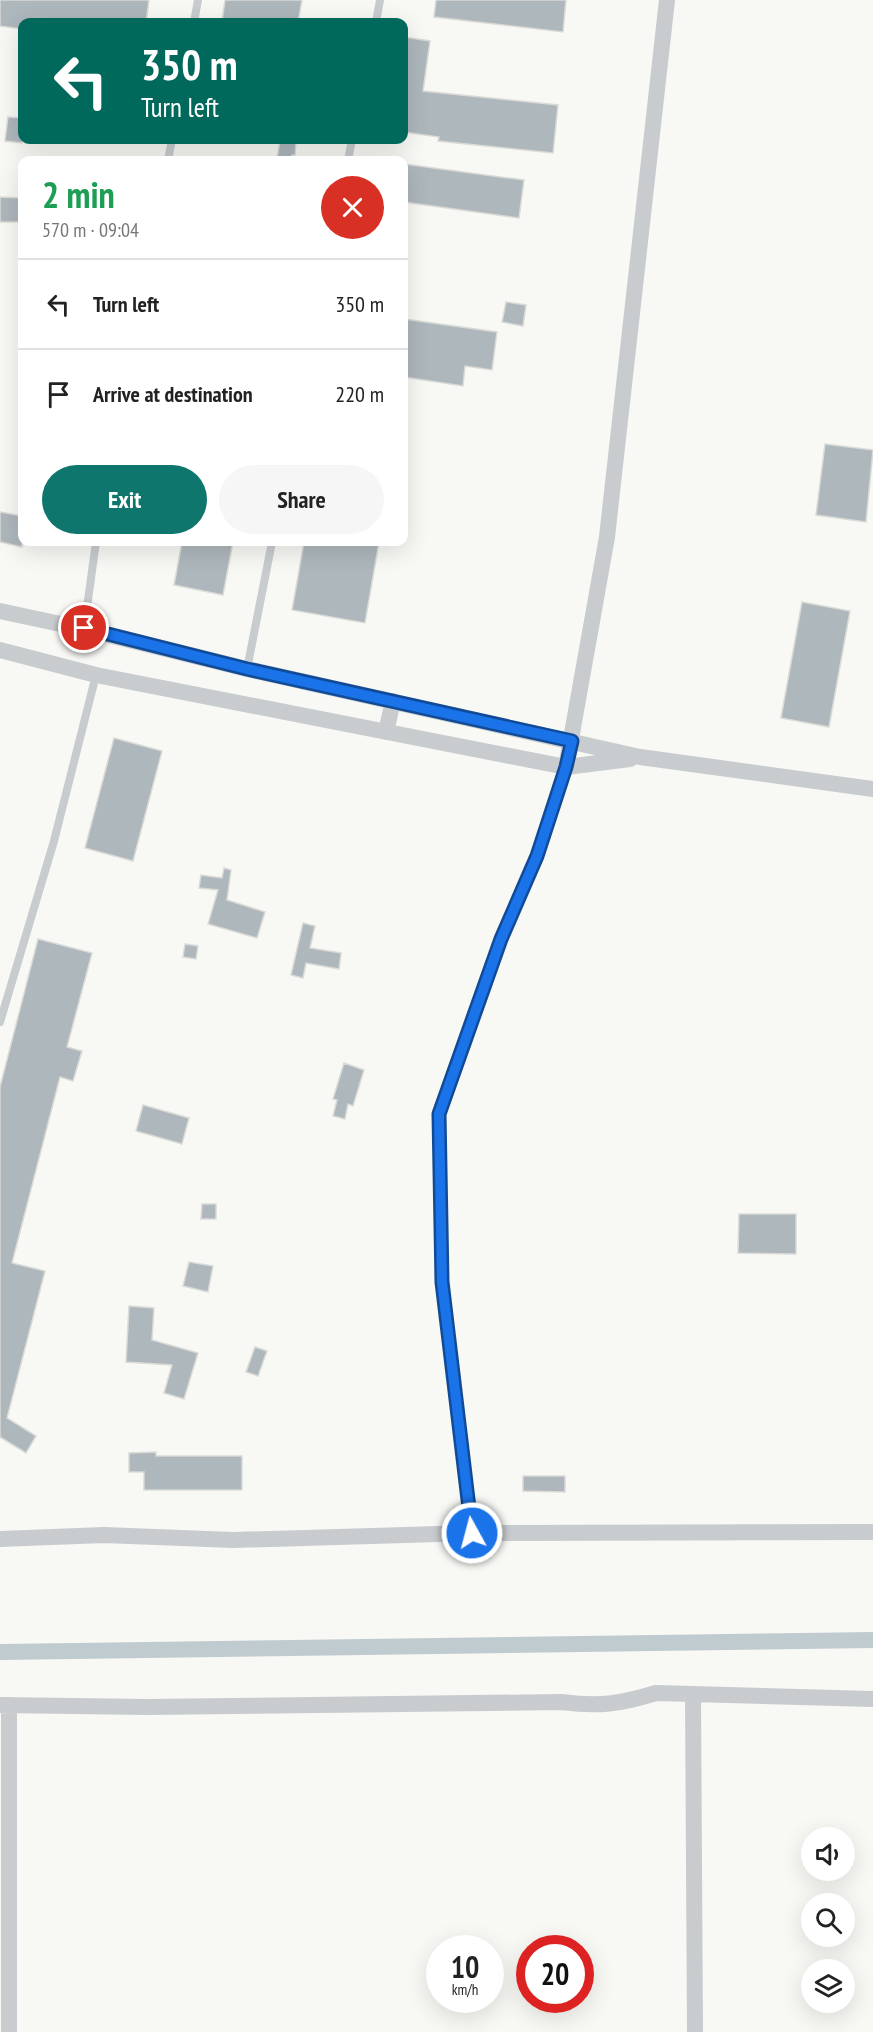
<!DOCTYPE html>
<html lang="en">
<head>
<meta charset="utf-8">
<style>
  :root { --surface:#fff; --page:#f6f6f6; --text:#222; --muted:#767676; --line:#e0e0e0; --accent:#0f766e }
  body { margin:0; font-family:"PT Sans Narrow",sans-serif; background:var(--page); color:var(--text); height:100vh; display:flex; flex-direction:column; font-size:22px; white-space:nowrap }
  * { box-sizing:border-box; margin:0 }
  p { font-size:20px; color:var(--muted) }
  .icon { flex:none; width:33px; height:33px; fill:none; stroke:currentColor; stroke-width:2; stroke-linecap:round; stroke-linejoin:round }
  .map { position:relative; flex:1; overflow:hidden }
  .details { position:absolute; left:18px; top:156px; width:390px; height:390px; display:flex; flex-direction:column; background:var(--surface); border-radius:12px; box-shadow:0 6px 24px #0002 }
  .details>* { flex:none }
  .banner { position:absolute; left:18px; top:18px; width:390px; height:126px; border-radius:12px; box-shadow:0 6px 24px #0002; background:#00695c; color:#fff; overflow:hidden }
  .fabs { position:absolute; left:801px; top:1827px; display:grid; gap:12px }
  .fabs a { display:grid; place-items:center; width:54px; height:54px; border-radius:50%; background:var(--surface); box-shadow:0 6px 24px #0002; font-size:30px }
  .speed { position:absolute; left:426px; top:1935px; display:flex; gap:12px; font-size:30px; font-weight:700; text-align:center }
  .speed>* { display:grid; place-content:center; width:78px; height:78px; border-radius:50%; background:var(--surface); box-shadow:0 6px 24px #0002; line-height:1 }
  .speed small { font-size:15px; font-weight:400 }
  .speed .limit { border:9px solid #d22; background:#fff; color:#111 }
  .pin { position:absolute; display:grid; place-items:center; width:51px; height:51px; color:#fff; margin:-26px; border:3px solid #fff; border-radius:50%; box-shadow:0 2px 6px #0007 }
  .me { position:absolute; width:66px; margin:-33px; rotate:353deg; stroke-linejoin:round; filter:drop-shadow(0 0 4px #0008) }
  .turn { display:flex; align-items:center; gap:21px; height:126px; padding:0 24px; font-size:27px }
  .turn .icon { width:78px; height:78px; stroke-width:2.5 }
  .turn b { display:block; font-size:42px; line-height:51px }
  .round { display:grid; place-items:center; flex:none; width:63px; height:63px; border-radius:32px; background:var(--page) }
  .head { display:flex; align-items:center; justify-content:space-between; height:102px; padding:0 24px }
  h1 { font-size:36px; font-weight:600; line-height:45px; color:#1e9e55 }
  .cta { display:flex; gap:12px; margin-top:auto; padding:12px 24px }
  .cta a { flex:1; height:69px; border-radius:36px; background:var(--accent); color:#fff; font-size:24px; font-weight:600; line-height:69px; text-align:center }
  .cta a+a { background:var(--page); color:var(--text) }
  ul { padding:0; list-style:none }
  li { display:flex; align-items:center; gap:18px; height:90px; padding:0 24px; border-top:2px solid var(--line) }
  li div { flex:1 }
  li b { display:block; font-size:22px }
  li em { font-style:normal }
  .map>svg:first-child { display:block }
  .lines { fill:none; stroke-linecap:round; stroke-linejoin:round }
  .canal { stroke:#c0cbcf; stroke-width:16 }
  .building { fill:#aeb7bc; stroke:#dadad7; stroke-width:1.5 }
  .lane { stroke:#c8cccf; stroke-width:8 }
  .street { stroke:#c8cccf; stroke-width:16 }
  .route-casing { stroke:#114b97; stroke-width:15 }
  .route { stroke:#1a73e8; stroke-width:10 }
</style>
</head>
<body>
<div class="map">
<svg width="873" height="2032" viewBox="0 0 873 2032">
  <rect width="100%" height="100%" fill="#f8f8f5"/>
  <g class="lines">
    <!-- canal -->
    <path class="canal" d="M 0,1652 L 873,1640"/>
  </g>
  <!-- building -->
  <path class="building" d="M 0,0 L 149,0 L 146,22 L 22,22 L 22,29 L 0,26 Z
    M 225,0 L 302,0 L 298,22 L 222,22 Z
    M 436,0 L 566,0 L 563,32 L 434,17 Z
    M 404,37 L 430,41 L 423,91 L 558,105 L 553,153 L 438,141 L 439,137 L 404,132 Z
    M 8,117 L 22,118 L 22,143 L 5,141 Z
    M 280,140 L 296,140 L 295,155 L 292,155 L 291,160 L 277,160 Z
    M 404,164 L 524,180 L 519,218 L 404,202 Z
    M 0,197 L 22,198 L 22,222 L 0,222 Z
    M 506,302 L 526,305 L 523,326 L 502,322 Z
    M 404,319 L 497,332 L 492,370 L 465,366 L 463,386 L 404,377 Z
    M 825,444 L 873,450 L 866,522 L 816,515 Z
    M 0,512 L 22,516 L 22,547 L 0,542 Z
    M 182,542 L 233,542 L 223,595 L 174,585 Z
    M 304,542 L 379,542 L 365,623 L 292,610 Z
    M 802,602 L 850,611 L 829,727 L 781,718 Z
    M 114,738 L 162,751 L 133,861 L 85,848 Z
    M 224,868 L 231,870 L 227,900 L 265,912 L 257,938 L 208,924 L 218,890 L 199,888 L 201,875 L 222,878 Z
    M 303,923 L 315,926 L 310,948 L 341,953 L 339,969 L 306,963 L 303,978 L 291,975 Z
    M 38,939 L 92,953 L 67,1047 L 82,1051 L 73,1081 L 60,1077 L 12,1263 L 45,1271 L 7,1418 L 36,1436 L 26,1453 L 0,1437 L 0,1087 Z
    M 185,944 L 198,946 L 196,959 L 183,957 Z
    M 344,1063 L 364,1070 L 353,1106 L 348,1104 L 345,1119 L 333,1116 L 337,1100 L 333,1099 Z
    M 143,1105 L 189,1118 L 182,1144 L 136,1131 Z
    M 202,1204 L 216,1204 L 216,1219 L 201,1219 Z
    M 739,1214 L 796,1214 L 796,1254 L 738,1253 Z
    M 189,1262 L 213,1266 L 208,1292 L 183,1286 Z
    M 129,1306 L 154,1308 L 152,1340 L 198,1353 L 184,1399 L 164,1393 L 172,1365 L 126,1362 Z
    M 255,1347 L 267,1351 L 258,1376 L 246,1372 Z
    M 156,1452 L 156,1456 L 242,1456 L 242,1490 L 144,1490 L 144,1472 L 129,1472 L 129,1453 Z
    M 523,1476 L 565,1476 L 565,1492 L 523,1491 Z"/>
  <g class="lines">
    <!-- lane -->
    <path class="lane" d="M 194,22 L 198,0
      M 376,22 L 380,0
      M 168,160 L 172,140
      M 348,160 L 352,140
      M 84,629 L 96,542
      M 247,669 L 272,542
      M 0,1022 L 54,841 L 96,675
      M 472,1533 L 442,1282 L 439,1114 L 501,939 L 537,856 L 566,767"/>
    <!-- street -->
    <path class="street" d="M 0,611 L 84,629 L 247,669 L 640,757 L 873,789
      M 0,650 L 96,675 L 566,767 L 630,759
      M 386,732 L 393,701
      M 566,767 L 607,537 L 667,0
      M 0,1539 L 104,1535 L 233,1540 L 472,1533 L 873,1532
      M 693,1694 L 695,2032
      M 0,1705 L 146,1707 L 562,1702 C 599,1707 620,1704 656,1693 L 873,1699
      M 9,1705 L 9,2032"/>
  </g>
  <g class="lines">
    <defs>
      <path id="route" d="M 84,628 L 247,669 L 572,741 L 566,767 L 537,856 L 501,939 L 439,1114 L 442,1282 L 472,1533"/>
    </defs>
    <!-- route casing -->
    <use href="#route" class="route-casing"/>
    <!-- route -->
    <use href="#route" class="route"/>
  </g>
</svg>
<div class="fabs">
<a><svg class="icon" aria-label="sound" viewBox="0 0 24 24"><path d="M4 9h4l5-4v14l-5-4H4zM17 9q2 3 0 6"/></svg></a>
<a><svg class="icon" aria-label="search" viewBox="0 0 24 24"><circle cx="10" cy="10" r="6"/><path d="M15 15l6 6"/></svg></a>
<a><svg class="icon" aria-label="layers" viewBox="0 0 24 24"><path d="M12 4l9 5-9 5-9-5zM3 14l9 5 9-5"/></svg></a>
</div>
<div class="speed"><div>10<small>km/h</small></div><div class="limit">20</div></div>
<div class="pin" style="left:84px;top:628px;background:#d93025"><svg class="icon" aria-label="arrive" viewBox="0 0 24 24"><path d="M6 21V4h12l-3 4 3 4H6"/></svg></div>
<svg class="me" style="left:472px;top:1533px" viewBox="-20 -20 40 40"><circle r="17" fill="#1a73e8" stroke="#fff" stroke-width="3"/><path d="M0-11L8 9 0 5-8 9z" fill="#fff"/></svg>
<div class="banner">
<div class="turn"><svg class="icon" aria-label="left" viewBox="0 0 24 24"><path d="M17 20v-9H6M10 6l-5 5 5 5"/></svg><div><b>350 m</b>Turn left</div></div>
</div>
<section class="details">
<div class="head"><div><h1>2 min</h1><p>570 m · 09:04</p></div><a class="round" style="background:#d93025;color:#fff"><svg class="icon" aria-label="close" viewBox="0 0 24 24"><path d="M6 6l12 12M18 6L6 18"/></svg></a></div>
<ul>
<li><svg class="icon" aria-label="left" viewBox="0 0 24 24"><path d="M17 20v-9H6M10 6l-5 5 5 5"/></svg><div><b>Turn left</b></div><em>350 m</em></li>
<li><svg class="icon" aria-label="arrive" viewBox="0 0 24 24"><path d="M6 21V4h12l-3 4 3 4H6"/></svg><div><b>Arrive at destination</b></div><em>220 m</em></li>
</ul>
<div class="cta"><a>Exit</a><a>Share</a></div>
</section>
</div>
</body>
</html>
